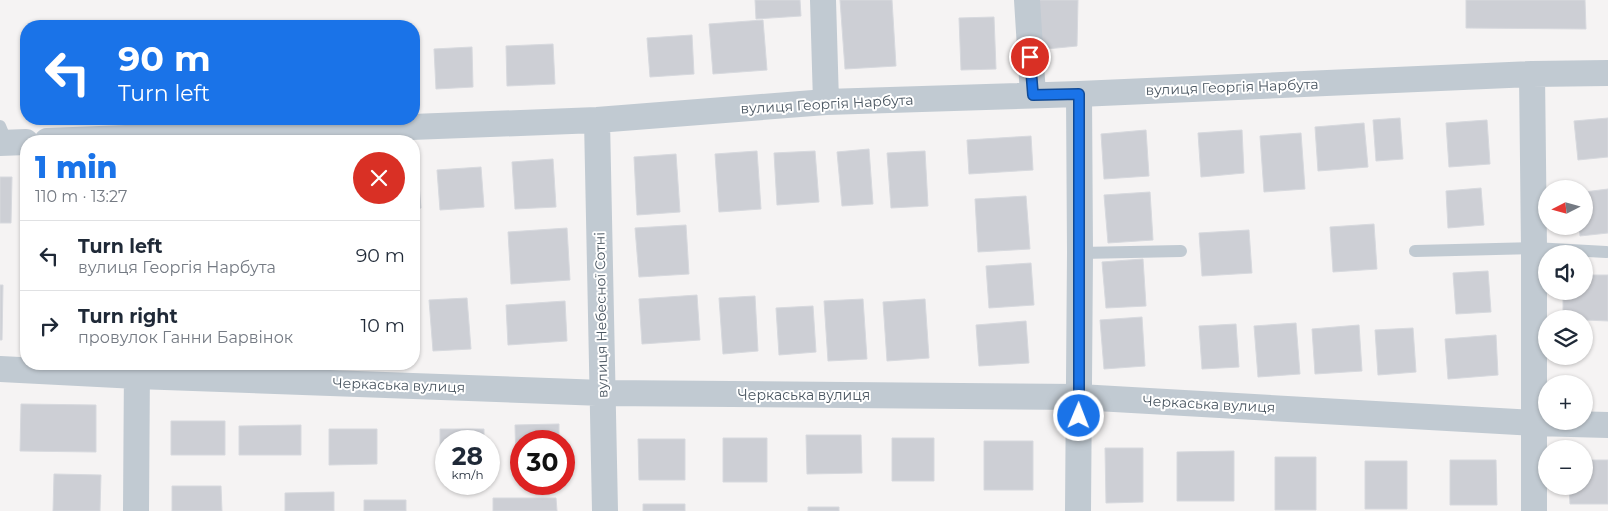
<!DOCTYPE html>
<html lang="en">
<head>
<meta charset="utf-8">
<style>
  :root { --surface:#fff; --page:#f6f6f7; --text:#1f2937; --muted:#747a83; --line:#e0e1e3; --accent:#1a73e8 }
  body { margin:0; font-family:Montserrat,sans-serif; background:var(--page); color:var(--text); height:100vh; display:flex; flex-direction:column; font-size:19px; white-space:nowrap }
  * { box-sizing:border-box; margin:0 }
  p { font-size:16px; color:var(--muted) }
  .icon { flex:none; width:28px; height:28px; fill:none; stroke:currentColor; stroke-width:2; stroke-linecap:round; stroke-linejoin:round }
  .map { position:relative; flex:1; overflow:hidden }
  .panel { position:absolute; left:20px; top:135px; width:400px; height:235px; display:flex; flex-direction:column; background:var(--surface); border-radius:20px; box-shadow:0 1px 4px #0004 }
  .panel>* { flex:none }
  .hud { position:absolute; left:20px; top:20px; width:400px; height:105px; border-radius:20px; box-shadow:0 1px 4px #0004; background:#1a73e8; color:#fff; overflow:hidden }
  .needle { width:32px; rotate:264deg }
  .tools { position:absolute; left:1538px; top:180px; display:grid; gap:10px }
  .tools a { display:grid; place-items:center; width:55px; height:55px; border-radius:50%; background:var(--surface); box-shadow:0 1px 4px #0004; font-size:25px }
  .speed { position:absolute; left:435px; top:430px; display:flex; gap:10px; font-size:25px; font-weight:700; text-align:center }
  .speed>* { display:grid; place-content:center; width:65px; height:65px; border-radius:50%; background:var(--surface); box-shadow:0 1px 4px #0004; line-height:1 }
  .speed small { font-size:12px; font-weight:400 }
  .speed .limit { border:8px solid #d22; background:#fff; color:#111 }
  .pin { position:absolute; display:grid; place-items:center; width:42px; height:42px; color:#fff; margin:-21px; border:2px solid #fff; border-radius:50%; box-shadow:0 1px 5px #0007 }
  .me { position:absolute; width:55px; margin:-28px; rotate:1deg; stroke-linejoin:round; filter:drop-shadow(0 0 4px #0008) }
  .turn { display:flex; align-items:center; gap:18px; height:105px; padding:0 15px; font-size:22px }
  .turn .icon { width:65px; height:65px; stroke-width:2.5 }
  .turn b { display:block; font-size:35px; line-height:42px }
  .round { display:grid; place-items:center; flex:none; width:52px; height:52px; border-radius:26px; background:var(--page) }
  .head { display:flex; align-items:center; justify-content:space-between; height:85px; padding:0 15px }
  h1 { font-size:30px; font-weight:800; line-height:38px; color:var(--accent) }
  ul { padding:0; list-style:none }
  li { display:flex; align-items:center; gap:15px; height:70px; padding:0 15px; border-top:1px solid var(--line) }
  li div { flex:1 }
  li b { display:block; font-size:19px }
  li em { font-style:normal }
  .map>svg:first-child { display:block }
  .building { fill:#cdcfd5; stroke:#d7d9de }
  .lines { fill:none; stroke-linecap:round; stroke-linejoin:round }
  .lane { stroke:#c1cad2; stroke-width:12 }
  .street { stroke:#c1cad2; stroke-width:26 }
  .route-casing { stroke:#114b97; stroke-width:12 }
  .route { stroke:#1a73e8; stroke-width:9 }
  .labels { text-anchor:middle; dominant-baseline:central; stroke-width:4; stroke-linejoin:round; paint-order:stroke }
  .street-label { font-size:14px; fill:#4a5661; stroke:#fff }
</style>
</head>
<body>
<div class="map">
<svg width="1608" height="511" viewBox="0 0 1608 511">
  <rect width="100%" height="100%" fill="#f5f3f3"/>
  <!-- building -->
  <path class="building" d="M 755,0 L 800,0 L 801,16 L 756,19 Z
    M 840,0 L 892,0 L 896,66 L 845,69 Z
    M 1034,0 L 1078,0 L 1077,46 L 1036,50 Z
    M 1466,0 L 1585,0 L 1586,29 L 1466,28 Z
    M 994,17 L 996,69 L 961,70 L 959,18 Z
    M 763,20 L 767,70 L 713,74 L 709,24 Z
    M 692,35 L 694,74 L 650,77 L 647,38 Z
    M 553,44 L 555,84 L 507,86 L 506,46 Z
    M 472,47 L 473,87 L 436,89 L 434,49 Z
    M 1400,118 L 1403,159 L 1376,161 L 1373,120 Z
    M 1608,118 L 1608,157 L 1578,160 L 1574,121 Z
    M 1487,120 L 1490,164 L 1449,167 L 1446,123 Z
    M 1364,123 L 1368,167 L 1318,171 L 1315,127 Z
    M 1146,130 L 1149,176 L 1104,179 L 1101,134 Z
    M 1242,130 L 1244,173 L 1201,177 L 1198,133 Z
    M 1301,133 L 1305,189 L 1264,192 L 1260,136 Z
    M 1031,136 L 1033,170 L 969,174 L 967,140 Z
    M 869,149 L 873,204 L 842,206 L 837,152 Z
    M 757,151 L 761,209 L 719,212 L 715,154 Z
    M 815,151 L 819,202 L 777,205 L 774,153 Z
    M 925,151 L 928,206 L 891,208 L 887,153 Z
    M 676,154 L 680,212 L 637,215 L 634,157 Z
    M 553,159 L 556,207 L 515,209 L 512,162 Z
    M 414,161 L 417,161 L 421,208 L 414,209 Z
    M 481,167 L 484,207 L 440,210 L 437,170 Z
    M 0,177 L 12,177 L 11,223 L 0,223 Z
    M 1481,188 L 1484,225 L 1448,228 L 1446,191 Z
    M 1608,189 L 1608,233 L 1580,236 L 1579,226 L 1584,226 L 1584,192 Z
    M 1150,192 L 1153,240 L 1108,243 L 1104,195 Z
    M 1026,196 L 1030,249 L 978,252 L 975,199 Z
    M 1374,224 L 1377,269 L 1333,272 L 1330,227 Z
    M 686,225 L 689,274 L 639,277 L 635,228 Z
    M 567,228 L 570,280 L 511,284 L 508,232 Z
    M 1249,230 L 1252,273 L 1202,276 L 1199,233 Z
    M 1143,259 L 1146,306 L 1106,308 L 1102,262 Z
    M 1031,263 L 1034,305 L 989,308 L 986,266 Z
    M 1488,271 L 1491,312 L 1456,314 L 1453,273 Z
    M 1584,275 L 1608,275 L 1608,321 L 1563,319 L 1563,291 L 1584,291 Z
    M 0,285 L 3,285 L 2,340 L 0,340 Z
    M 697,295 L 700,340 L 642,344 L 639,299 Z
    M 755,296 L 758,351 L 723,354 L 719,298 Z
    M 467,298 L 471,349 L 433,351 L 429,300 Z
    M 863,299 L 867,359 L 828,361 L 824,301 Z
    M 925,299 L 929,358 L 887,361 L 883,302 Z
    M 565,301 L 567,341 L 508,345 L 506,305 Z
    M 813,306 L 816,352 L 779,355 L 776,308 Z
    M 1142,317 L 1145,366 L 1104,369 L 1100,320 Z
    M 1026,321 L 1029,363 L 979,366 L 976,325 Z
    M 1296,323 L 1300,374 L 1258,377 L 1254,326 Z
    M 1236,324 L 1239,367 L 1202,369 L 1199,326 Z
    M 1359,325 L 1362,371 L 1315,374 L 1312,329 Z
    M 1413,328 L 1416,372 L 1378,375 L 1375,330 Z
    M 1496,335 L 1498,375 L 1448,379 L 1445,339 Z
    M 21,404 L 96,405 L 96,452 L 20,451 Z
    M 171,421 L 225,421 L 225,455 L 171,455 Z
    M 559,424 L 559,441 L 521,441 L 521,465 L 516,466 L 515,425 Z
    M 301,425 L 301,455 L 239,455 L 239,426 Z
    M 329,429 L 377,429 L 377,464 L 329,465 Z
    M 440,429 L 484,429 L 484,441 L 446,441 L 446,479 L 440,479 Z
    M 806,435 L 861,435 L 862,473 L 807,474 Z
    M 723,438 L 767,438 L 767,482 L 723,482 Z
    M 892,438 L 934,438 L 934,481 L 892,481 Z
    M 638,439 L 685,439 L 685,480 L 639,480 Z
    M 984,441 L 1033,441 L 1033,490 L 984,490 Z
    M 1105,448 L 1143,448 L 1143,502 L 1106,503 Z
    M 1234,451 L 1234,501 L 1177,501 L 1177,452 Z
    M 1275,457 L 1316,457 L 1316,510 L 1275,510 Z
    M 1450,460 L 1496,460 L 1497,505 L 1450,505 Z
    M 1584,460 L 1608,460 L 1608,504 L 1570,504 L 1569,486 L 1584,486 Z
    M 1365,461 L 1407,461 L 1407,509 L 1365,509 Z
    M 54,474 L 101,475 L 100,511 L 53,511 Z
    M 172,486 L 221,486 L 222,511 L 172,511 Z
    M 334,492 L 334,511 L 285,511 L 285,493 Z
    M 493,498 L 556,498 L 557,511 L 493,511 Z
    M 364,500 L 406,500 L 406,511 L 364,511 Z
    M 643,504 L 685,504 L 685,511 L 643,511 Z
    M 808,507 L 839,507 L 839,511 L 808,511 Z"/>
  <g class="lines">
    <!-- lane -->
    <path class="lane" d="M 0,126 L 7,143
      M 1415,251 L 1534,248 L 1606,252
      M 1080,253 L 1181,251"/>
    <!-- street -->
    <path class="street" d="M 823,0 L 826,102
      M 1027,0 L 1033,95
      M 1532,74 L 1534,248 L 1534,511
      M 597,120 L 605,511
      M 47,141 L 597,120 L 826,102 L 1079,94 L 1532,74 L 1608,73
      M 0,143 L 26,142
      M 0,369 L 137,376 L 603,393 L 1079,397 L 1534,423 L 1608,425
      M 136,511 L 137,364
      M 1078,511 L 1080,253 L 1079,94"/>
  </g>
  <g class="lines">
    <defs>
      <path id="route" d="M 1030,57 L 1033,95 L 1079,94 L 1079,416"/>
    </defs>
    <!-- route casing -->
    <use href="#route" class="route-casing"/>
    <!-- route -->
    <use href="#route" class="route"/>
  </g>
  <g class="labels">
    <!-- street labels -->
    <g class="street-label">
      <text transform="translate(1232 87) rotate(-2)">вулиця Георгія Нарбута</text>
      <text transform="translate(827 104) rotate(-3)">вулиця Георгія Нарбута</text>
      <text transform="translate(601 315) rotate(-91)">вулиця Небесної Сотні</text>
      <text transform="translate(399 385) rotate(2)">Черкаська вулиця</text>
      <text x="804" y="395">Черкаська вулиця</text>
      <text transform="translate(1209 404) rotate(3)">Черкаська вулиця</text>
    </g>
  </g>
</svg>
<div class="tools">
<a><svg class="needle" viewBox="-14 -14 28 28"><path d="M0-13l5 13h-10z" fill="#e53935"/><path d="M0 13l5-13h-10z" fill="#747a83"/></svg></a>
<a><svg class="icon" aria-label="sound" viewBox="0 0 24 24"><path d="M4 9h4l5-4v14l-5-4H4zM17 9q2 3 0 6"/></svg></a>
<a><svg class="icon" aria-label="layers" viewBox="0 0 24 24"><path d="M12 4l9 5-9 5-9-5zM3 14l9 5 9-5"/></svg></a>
<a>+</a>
<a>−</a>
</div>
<div class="speed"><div>28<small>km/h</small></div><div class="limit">30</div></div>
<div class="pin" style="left:1030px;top:57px;background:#d93025"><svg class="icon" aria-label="arrive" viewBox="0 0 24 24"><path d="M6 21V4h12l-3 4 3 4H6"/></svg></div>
<svg class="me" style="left:1079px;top:416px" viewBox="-20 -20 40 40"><circle r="17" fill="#1a73e8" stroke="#fff" stroke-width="3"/><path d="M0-11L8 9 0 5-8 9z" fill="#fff"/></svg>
<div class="hud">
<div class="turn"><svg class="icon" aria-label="left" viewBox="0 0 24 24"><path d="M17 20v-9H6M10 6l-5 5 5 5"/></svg><div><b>90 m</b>Turn left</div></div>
</div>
<section class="panel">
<div class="head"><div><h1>1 min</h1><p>110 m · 13:27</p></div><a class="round" style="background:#d93025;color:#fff"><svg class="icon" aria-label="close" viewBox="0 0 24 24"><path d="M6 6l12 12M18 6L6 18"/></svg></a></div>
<ul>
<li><svg class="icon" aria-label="left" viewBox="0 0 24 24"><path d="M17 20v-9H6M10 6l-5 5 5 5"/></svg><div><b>Turn left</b><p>вулиця Георгія Нарбута</p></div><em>90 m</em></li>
<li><svg class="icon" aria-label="right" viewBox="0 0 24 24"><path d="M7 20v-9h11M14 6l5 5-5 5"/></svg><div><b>Turn right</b><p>провулок Ганни Барвінок</p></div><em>10 m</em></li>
</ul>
</section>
</div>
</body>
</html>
